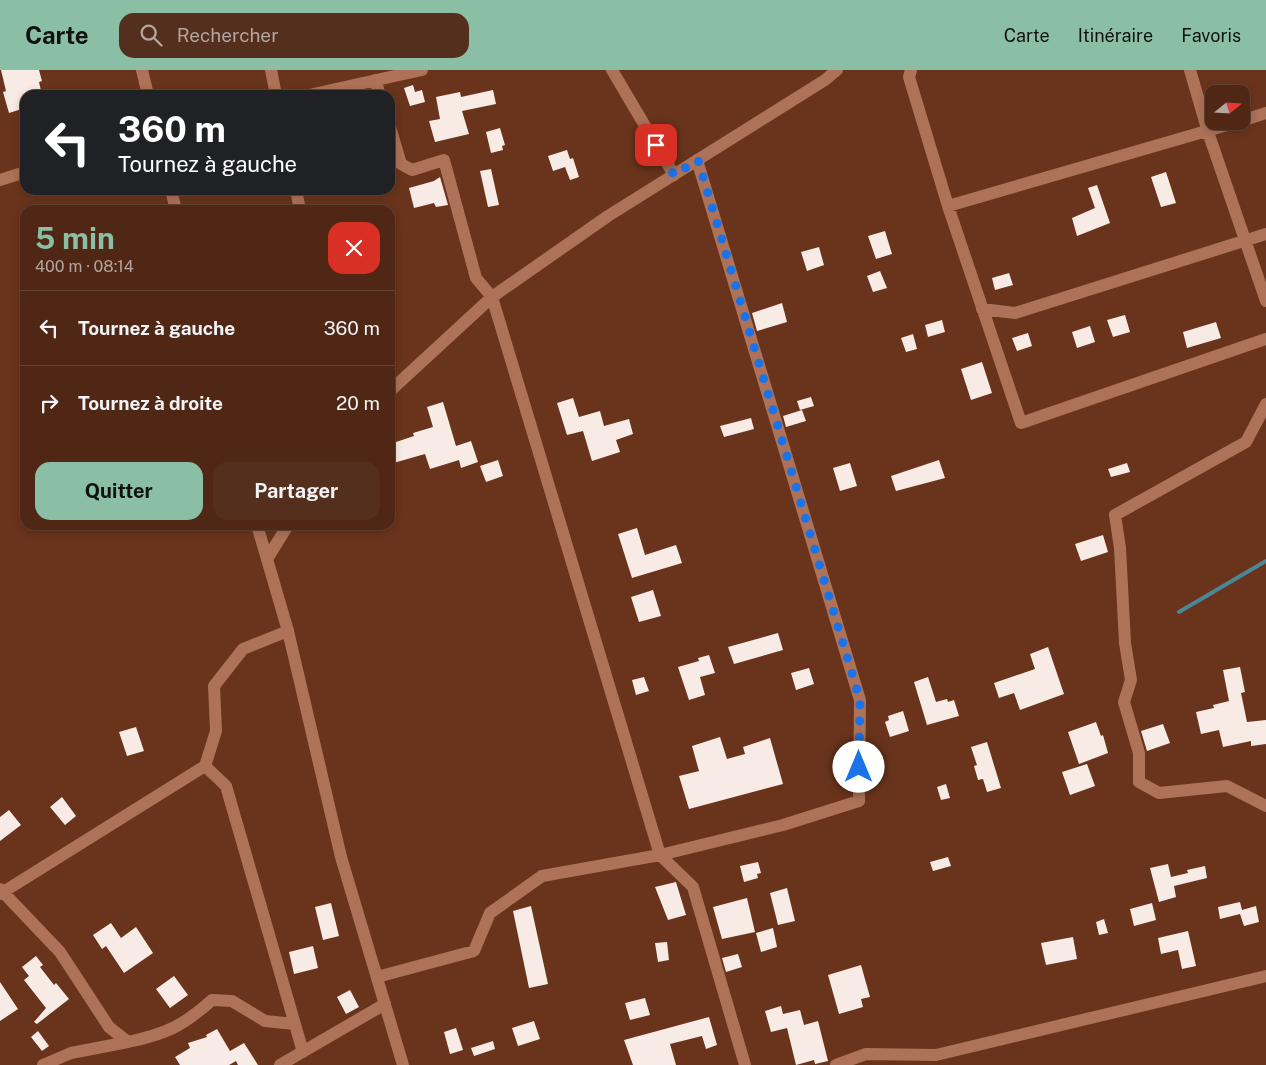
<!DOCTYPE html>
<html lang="fr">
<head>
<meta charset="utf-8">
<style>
  :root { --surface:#4f2714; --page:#552f1d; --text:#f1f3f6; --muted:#b3a5a0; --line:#664434; --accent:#8abfa5 }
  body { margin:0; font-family:"Public Sans",sans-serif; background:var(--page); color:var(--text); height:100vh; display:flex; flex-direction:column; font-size:19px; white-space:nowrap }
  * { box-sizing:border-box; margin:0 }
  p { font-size:16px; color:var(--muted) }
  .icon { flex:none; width:28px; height:28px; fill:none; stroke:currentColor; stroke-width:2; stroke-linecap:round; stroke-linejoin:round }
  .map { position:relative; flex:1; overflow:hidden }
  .sheet { position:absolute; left:20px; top:135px; width:375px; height:325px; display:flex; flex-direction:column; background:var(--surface); border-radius:15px; box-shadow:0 2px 8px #0003,0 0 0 1px var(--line) }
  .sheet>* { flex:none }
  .top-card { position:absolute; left:20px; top:20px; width:375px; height:105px; border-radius:15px; box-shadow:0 2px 8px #0003,0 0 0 1px var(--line); background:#202124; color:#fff; overflow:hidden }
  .needle { width:32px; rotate:72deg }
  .buttons { position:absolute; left:1205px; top:15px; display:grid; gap:10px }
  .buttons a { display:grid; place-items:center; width:45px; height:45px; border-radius:10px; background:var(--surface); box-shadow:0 2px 8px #0003,0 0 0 1px var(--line); font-size:25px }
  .pin { position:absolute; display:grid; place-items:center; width:42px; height:42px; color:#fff; margin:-21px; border-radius:10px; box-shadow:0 2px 8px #0006 }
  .me { position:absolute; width:55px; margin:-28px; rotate:0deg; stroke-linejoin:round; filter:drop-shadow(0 0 4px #0008) }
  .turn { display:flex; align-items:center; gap:18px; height:105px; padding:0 15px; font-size:22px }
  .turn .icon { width:65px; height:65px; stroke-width:2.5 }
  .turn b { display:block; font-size:35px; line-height:42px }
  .round { display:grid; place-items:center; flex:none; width:52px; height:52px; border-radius:15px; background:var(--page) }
  .headline { display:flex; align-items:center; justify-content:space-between; height:85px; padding:0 15px }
  h1 { font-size:30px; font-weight:700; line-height:38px; color:var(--accent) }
  .primary-button { display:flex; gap:10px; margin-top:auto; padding:10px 15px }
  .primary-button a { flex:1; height:58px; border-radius:15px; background:var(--accent); color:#111; font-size:20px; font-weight:700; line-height:58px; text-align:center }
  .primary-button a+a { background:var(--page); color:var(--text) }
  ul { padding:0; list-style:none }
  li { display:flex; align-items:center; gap:15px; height:75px; padding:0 15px; border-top:1px solid var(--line) }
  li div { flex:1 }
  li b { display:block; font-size:19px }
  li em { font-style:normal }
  header { display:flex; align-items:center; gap:30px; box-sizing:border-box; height:70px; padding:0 25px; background:var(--accent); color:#111 }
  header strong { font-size:24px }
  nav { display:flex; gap:28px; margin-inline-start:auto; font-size:18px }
  .search { width:350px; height:45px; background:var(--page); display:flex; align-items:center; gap:12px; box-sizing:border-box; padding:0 18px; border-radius:15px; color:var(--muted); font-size:19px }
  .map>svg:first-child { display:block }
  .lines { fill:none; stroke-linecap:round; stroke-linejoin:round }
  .stream { stroke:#498898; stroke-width:4 }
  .building { fill:#f8ebe5 }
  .minor { stroke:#ad7257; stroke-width:12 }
  .tertiary { stroke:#ad7257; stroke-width:12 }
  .route { stroke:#1a73e8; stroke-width:9; stroke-dasharray:0 16.2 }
</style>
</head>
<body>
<header>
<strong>Carte</strong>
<div class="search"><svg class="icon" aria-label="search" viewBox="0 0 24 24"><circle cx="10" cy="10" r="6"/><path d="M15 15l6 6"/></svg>Rechercher</div>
<nav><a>Carte</a><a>Itinéraire</a><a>Favoris</a></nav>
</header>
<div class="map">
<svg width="1266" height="995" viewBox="0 0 1266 995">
  <rect width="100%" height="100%" fill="#69341b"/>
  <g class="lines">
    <!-- stream -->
    <path class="stream" d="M 1179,542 L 1266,491"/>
  </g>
  <!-- building -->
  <path class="building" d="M 1,0 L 39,0 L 42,11 L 39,12 L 42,25 L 25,25 L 25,38 L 9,43 L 3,22 L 6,21 Z
    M 413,15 L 415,22 L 422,20 L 425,32 L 410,36 L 404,18 Z
    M 493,20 L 496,34 L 462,41 L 469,64 L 435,72 L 429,51 L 440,49 L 436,27 L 460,22 L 461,27 Z
    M 500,58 L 505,75 L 502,76 L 503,80 L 491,83 L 486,62 Z
    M 567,80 L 570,89 L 573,88 L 579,107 L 570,110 L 565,97 L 553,101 L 548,86 Z
    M 491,99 L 499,135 L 488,137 L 480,101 Z
    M 1166,102 L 1176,133 L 1161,137 L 1151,107 Z
    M 440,107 L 448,135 L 436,137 L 434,133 L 414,138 L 409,118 L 434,111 Z
    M 1097,115 L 1110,153 L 1077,166 L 1072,148 L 1095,138 L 1088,118 Z
    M 885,161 L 892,184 L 876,189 L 868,166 Z
    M 819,177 L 824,195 L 807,201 L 801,182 Z
    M 880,201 L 887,218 L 873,222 L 867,206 Z
    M 1009,203 L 1013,215 L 995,220 L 992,208 Z
    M 782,233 L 787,252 L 757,261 L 752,243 Z
    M 1125,245 L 1130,262 L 1113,267 L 1107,250 Z
    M 942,250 L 945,262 L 928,267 L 925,255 Z
    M 1216,252 L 1221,268 L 1187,278 L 1183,262 Z
    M 1090,256 L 1095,272 L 1077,278 L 1072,262 Z
    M 1028,263 L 1032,276 L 1017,281 L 1012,268 Z
    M 913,264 L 917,279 L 906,282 L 901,268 Z
    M 982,292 L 992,323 L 971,330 L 961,299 Z
    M 811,327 L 814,336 L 800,340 L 797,331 Z
    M 573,328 L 579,347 L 600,341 L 604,356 L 629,349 L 633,364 L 616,370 L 620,382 L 592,391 L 583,361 L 567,365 L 557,333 Z
    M 443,332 L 456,376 L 471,371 L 478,392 L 461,398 L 459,390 L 430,399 L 425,384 L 390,394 L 390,374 L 414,366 L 413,363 L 433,357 L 427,337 Z
    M 802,340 L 806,351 L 786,357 L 783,346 Z
    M 751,348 L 754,359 L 724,367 L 720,356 Z
    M 498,390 L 503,406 L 486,412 L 480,396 Z
    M 939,390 L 945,408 L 896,421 L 891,406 Z
    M 850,393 L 857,416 L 840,421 L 833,398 Z
    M 1127,393 L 1130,402 L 1111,407 L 1108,399 Z
    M 637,458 L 645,485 L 676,475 L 682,493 L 632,508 L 618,464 Z
    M 1103,465 L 1108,482 L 1081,491 L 1075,474 Z
    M 653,520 L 661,546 L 639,552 L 631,527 Z
    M 778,563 L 783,580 L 734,594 L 728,577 Z
    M 1048,577 L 1064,624 L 1020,640 L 1014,623 L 999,628 L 994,613 L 1035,599 L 1030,584 Z
    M 709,585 L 715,603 L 700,607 L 705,625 L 689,630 L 678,597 L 699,591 L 698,588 Z
    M 1240,597 L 1245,622 L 1241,623 L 1247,652 L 1266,650 L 1266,674 L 1251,676 L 1251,671 L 1223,677 L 1219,660 L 1201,664 L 1196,642 L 1214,638 L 1213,635 L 1229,631 L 1223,600 Z
    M 809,598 L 814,614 L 796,620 L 791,603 Z
    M 644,607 L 649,621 L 636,625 L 632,610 Z
    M 928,607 L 936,632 L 947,629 L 948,632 L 954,630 L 959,646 L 927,655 L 914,612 Z
    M 903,641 L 909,661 L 890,667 L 885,652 L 889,650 L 888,646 Z
    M 1096,652 L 1101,666 L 1103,665 L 1108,683 L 1079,694 L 1068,662 Z
    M 1163,654 L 1170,673 L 1147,681 L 1141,661 Z
    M 136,657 L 144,681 L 127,686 L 119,662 Z
    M 720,667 L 727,689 L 745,684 L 743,677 L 770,668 L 783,714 L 689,739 L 679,706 L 699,701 L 692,676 Z
    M 987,672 L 1001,718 L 987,722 L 983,709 L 978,710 L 974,696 L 977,695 L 971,677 Z
    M 1087,694 L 1095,716 L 1070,725 L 1062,702 Z
    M 946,714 L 950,728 L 941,730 L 937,717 Z
    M 62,727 L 76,746 L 65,755 L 50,737 Z
    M 9,740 L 21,755 L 0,771 L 0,747 Z
    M 948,787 L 951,796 L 933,801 L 930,792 Z
    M 758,792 L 761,803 L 757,804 L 758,808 L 744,812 L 740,796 Z
    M 1168,794 L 1171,807 L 1188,803 L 1187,800 L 1205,796 L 1207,808 L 1174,816 L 1176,827 L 1159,832 L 1150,798 Z
    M 676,812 L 686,845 L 668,850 L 655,817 Z
    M 787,818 L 795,851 L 778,855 L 770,823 Z
    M 747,828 L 755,862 L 722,869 L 713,837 Z
    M 1240,832 L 1242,840 L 1256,836 L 1259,852 L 1244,856 L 1240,844 L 1220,849 L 1218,837 Z
    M 331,833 L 339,866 L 323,870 L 315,837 Z
    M 1152,833 L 1156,850 L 1134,856 L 1130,839 Z
    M 531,836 L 548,914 L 529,918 L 513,841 Z
    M 1104,849 L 1108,863 L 1099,865 L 1096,852 Z
    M 111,853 L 121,868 L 136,857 L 153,883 L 124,903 L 106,876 L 102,879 L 93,865 Z
    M 773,858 L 777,877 L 761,882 L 756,863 Z
    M 1188,861 L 1196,896 L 1182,899 L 1178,880 L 1161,884 L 1158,868 Z
    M 1073,867 L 1077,889 L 1046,895 L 1041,873 Z
    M 667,872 L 669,890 L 658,892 L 655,873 Z
    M 313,876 L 318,898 L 294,904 L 289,882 Z
    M 738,884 L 742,897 L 726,902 L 722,888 Z
    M 36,886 L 43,895 L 40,897 L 54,915 L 56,913 L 69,929 L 37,954 L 34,952 L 46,938 L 24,910 L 29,906 L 22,897 Z
    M 861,895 L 870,927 L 861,929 L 863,937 L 839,944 L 828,905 Z
    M 174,906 L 188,925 L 170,938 L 156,919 Z
    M 0,912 L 18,939 L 0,951 Z
    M 350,920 L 359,937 L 346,944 L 337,927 Z
    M 645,928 L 650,945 L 630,950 L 625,933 Z
    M 781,936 L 783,944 L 800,940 L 804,955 L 818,951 L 828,991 L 815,994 L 814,990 L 796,995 L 787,958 L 771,962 L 765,941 Z
    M 709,947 L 717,975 L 706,979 L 702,966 L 670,974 L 676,995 L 633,995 L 624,970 Z
    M 534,951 L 540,969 L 518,976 L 512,958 Z
    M 456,958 L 463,980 L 450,984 L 444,962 Z
    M 217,959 L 230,981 L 244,973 L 258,995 L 238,995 L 236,991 L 229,995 L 180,995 L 175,987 L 190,978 L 188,973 L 207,967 L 206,965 Z
    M 38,961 L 49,976 L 42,981 L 31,967 Z
    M 493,971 L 495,979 L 474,986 L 471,978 Z"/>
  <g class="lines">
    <!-- minor -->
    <path class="minor" d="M 271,0 L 276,25
      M 612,0 L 674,105
      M 911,0 L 909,7 L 948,136 L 1021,353 L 1266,269
      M 1190,0 L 1208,62 L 1266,231
      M 375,10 L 380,25
      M 309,25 L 422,0
      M 1241,51 L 1266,43
      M 390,57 L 401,94 L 412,100 L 444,90 L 476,208 L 492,227 L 660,785 L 693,817 L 745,995
      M 0,110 L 25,102
      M 296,120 L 300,140
      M 948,136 L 1241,51
      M 982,239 L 1015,243 L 1266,164
      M 390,321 L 492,227 L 608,146 L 825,10 L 837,0
      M 1266,334 L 1246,372 L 1115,445 L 1120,478 L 1125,573 L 1131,610 L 1124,632 L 1139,683 L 1139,712 L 1159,723 L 1227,716 L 1266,736
      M 267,489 L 288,455
      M 205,696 L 226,716 L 303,982
      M 0,819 L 60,882 L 109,957 L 128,972 C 166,964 183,956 212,930 L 232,931 L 265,951 L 295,954
      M 0,824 L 205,696 L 216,661 L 214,616 L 243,579 L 288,561
      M 377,907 L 474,881 L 490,843 L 542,806 L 660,785 L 783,755 L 859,731 L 860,630 L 697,90
      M 43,995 L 71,983 L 128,972
      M 280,995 L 385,934
      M 836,995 L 866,984 L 936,985 L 1266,906"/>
    <!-- tertiary -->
    <path class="tertiary" d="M 142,0 L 148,25
      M 171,120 L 176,140
      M 257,455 L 288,561 L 341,787 L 403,995"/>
  </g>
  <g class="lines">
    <!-- route -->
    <path class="route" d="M 656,75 L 674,105 L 698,90 L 860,630 L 859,697"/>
  </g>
</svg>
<div class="buttons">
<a><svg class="needle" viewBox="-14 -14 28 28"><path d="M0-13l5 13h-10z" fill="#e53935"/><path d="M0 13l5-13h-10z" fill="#b3a5a0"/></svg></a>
</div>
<div class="pin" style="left:656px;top:75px;background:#d93025"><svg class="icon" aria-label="arrive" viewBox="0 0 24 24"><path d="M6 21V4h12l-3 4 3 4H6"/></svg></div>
<svg class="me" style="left:859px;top:697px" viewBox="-20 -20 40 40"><circle r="19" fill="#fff"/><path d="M0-13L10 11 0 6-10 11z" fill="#1a73e8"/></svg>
<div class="top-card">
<div class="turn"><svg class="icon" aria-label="left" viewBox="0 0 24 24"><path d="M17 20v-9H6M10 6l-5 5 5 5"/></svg><div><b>360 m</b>Tournez à gauche</div></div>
</div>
<section class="sheet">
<div class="headline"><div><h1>5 min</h1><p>400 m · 08:14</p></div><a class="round" style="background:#d93025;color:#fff"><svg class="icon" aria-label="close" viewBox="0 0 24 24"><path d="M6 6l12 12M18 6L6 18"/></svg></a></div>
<ul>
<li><svg class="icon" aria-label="left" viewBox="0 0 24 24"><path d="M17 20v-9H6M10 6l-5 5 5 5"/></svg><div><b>Tournez à gauche</b></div><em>360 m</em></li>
<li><svg class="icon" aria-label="right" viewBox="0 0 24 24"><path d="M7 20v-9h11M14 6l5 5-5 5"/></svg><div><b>Tournez à droite</b></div><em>20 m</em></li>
</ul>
<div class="primary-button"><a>Quitter</a><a>Partager</a></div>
</section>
</div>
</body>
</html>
